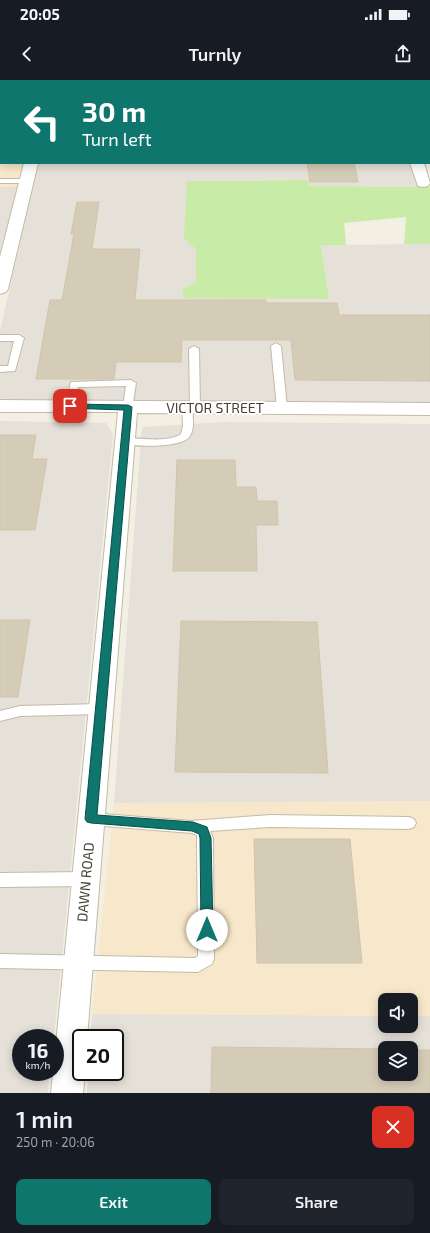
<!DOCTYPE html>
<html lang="en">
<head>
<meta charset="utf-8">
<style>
  :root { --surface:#171b24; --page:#20242c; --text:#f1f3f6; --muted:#9ea1a6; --accent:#0f766e }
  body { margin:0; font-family:"Exo 2",sans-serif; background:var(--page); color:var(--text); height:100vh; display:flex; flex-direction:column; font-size:15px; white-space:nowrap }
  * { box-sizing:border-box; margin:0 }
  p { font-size:13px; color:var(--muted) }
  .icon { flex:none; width:22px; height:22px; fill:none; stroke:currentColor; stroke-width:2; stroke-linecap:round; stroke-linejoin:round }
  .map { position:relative; height:1013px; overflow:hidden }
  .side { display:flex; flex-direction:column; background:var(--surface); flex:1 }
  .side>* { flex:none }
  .banner { position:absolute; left:0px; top:0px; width:430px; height:84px; box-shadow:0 2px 10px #0003; background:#0f766e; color:#fff; overflow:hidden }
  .buttons { position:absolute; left:378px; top:913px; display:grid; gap:8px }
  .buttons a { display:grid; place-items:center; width:40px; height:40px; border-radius:8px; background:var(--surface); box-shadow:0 2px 10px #0003; font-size:20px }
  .speed { position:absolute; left:12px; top:949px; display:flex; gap:8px; font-size:20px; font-weight:700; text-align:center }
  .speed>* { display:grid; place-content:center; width:52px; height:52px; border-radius:50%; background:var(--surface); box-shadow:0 2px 10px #0003; line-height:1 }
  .speed small { font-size:10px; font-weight:400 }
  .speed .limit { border:2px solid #111; border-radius:6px; background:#fff; color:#111 }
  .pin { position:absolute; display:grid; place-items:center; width:34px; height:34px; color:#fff; margin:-17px; border-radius:8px; box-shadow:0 2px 6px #0006 }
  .me { position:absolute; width:44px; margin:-22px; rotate:0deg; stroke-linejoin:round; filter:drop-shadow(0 0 3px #0008) }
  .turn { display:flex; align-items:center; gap:14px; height:84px; padding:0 16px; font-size:18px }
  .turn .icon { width:52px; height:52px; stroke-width:2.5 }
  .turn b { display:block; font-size:28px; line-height:34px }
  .round { display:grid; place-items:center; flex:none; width:42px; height:42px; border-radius:8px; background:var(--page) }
  .headline { display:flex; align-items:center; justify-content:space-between; height:68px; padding:0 16px }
  h1 { font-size:24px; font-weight:600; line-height:30px }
  .cta { display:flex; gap:8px; margin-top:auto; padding:8px 16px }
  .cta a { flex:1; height:46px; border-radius:8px; background:var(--accent); color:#fff; font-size:16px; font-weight:600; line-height:46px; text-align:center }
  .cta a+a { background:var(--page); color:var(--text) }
  .status { display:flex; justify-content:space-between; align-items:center; height:28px; padding:0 20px; background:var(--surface); direction:ltr }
  .status svg { height:11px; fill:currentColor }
  header { display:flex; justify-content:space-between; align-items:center; height:52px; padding:0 16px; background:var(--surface); font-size:18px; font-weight:600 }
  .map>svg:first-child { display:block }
  .commercial { fill:#f8e8cb }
  .industrial { fill:#e5e0d8; fill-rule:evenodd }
  .green { fill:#c8eca7 }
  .building { fill:#d5ccb7; stroke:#d1c4aa }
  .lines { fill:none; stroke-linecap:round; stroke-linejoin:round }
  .lane-casing { stroke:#c2bba7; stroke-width:2 }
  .street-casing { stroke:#c2bba7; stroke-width:2 }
  .lane { fill:#fff; fill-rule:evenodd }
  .street { fill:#fff; fill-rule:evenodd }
  .route { fill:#0f766e; stroke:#0a4d48 }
  .labels { text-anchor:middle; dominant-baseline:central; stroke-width:4; stroke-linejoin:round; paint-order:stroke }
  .street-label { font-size:14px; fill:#453f32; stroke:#fff }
</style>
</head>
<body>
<div class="status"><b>20:05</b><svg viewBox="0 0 49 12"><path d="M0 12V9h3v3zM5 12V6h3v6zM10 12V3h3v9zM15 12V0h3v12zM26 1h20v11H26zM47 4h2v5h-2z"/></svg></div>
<header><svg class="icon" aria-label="back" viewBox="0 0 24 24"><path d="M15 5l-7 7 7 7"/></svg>Turnly<svg class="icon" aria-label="share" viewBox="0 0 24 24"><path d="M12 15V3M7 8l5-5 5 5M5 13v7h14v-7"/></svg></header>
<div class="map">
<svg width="430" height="1013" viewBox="0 0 430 1013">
  <rect width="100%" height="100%" fill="#f3efe2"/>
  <!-- commercial -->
  <path class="commercial" d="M 0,0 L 44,0 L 1,1 L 1,83 L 24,83 L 18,107 L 0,107 Z
    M 430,721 L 430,936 L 411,936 L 411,920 L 385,920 L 385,936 L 92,934 L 114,723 Z"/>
  <!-- industrial -->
  <path class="industrial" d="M 38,83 L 412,83 L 420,107 L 309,106 L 308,100 L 187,101 L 196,169 L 196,202 L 183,209 L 329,219 L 321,165 L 430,164 L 430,323 L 0,320 L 0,251 Z
    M 0,107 L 18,107 L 0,172 Z
    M 0,341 L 106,343 L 113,354 L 54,958 L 21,958 L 21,992 L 50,992 L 48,1013 L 0,1013 Z
    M 224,342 L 430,344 L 430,721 L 114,723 L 142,347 Z
    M 92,934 L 385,936 L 385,946 L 411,946 L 411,936 L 430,936 L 430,1013 L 87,1013 L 88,992 L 115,992 L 115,958 L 90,958 ZM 385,968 L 411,968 L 411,994 L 385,994 Z"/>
  <!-- green -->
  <path class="green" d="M 309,100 L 309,106 L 430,107 L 430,164 L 404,164 L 406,137 L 344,143 L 346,165 L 321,165 L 329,219 L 183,218 L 183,209 L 196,202 L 196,169 L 184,158 L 187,101 Z"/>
  <!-- building -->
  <path class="building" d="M 307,83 L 354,83 L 358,102 L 310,102 Z
    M 77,122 L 99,122 L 92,169 L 140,169 L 135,220 L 266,220 L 266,223 L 337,223 L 339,235 L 430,235 L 430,301 L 295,300 L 291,260 L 182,260 L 181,282 L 116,282 L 114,299 L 36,299 L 50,220 L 62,220 L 74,154 L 71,154 Z
    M 0,355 L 36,355 L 32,379 L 47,379 L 35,450 L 0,450 Z
    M 177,380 L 235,380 L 236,407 L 256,407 L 257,421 L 277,421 L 278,445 L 256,445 L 257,491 L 173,491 Z
    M 0,540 L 30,540 L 18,617 L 0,617 Z
    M 181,541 L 317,542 L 328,693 L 175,692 Z
    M 254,759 L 350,759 L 362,883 L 257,883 Z
    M 212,967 L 385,969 L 385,994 L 411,994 L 411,970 L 430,970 L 430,1013 L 211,1013 Z"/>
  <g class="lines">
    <defs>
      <path id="lane" d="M 0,7 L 1,7 L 1,11 L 0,11 Z
        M 0,45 L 1,45 L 1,49 L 0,49 Z
        M 429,67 L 430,67 L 430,71 L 429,71 Z
        M 0,99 L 27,99 L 31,101 L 27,103 L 0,103 Z
        M 0,255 L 19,255 L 24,258 L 15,291 L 0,292 L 0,286 L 8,286 L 14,261 L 0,261 Z
        M 276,263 L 281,266 L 287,328 L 282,331 L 277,328 L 271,266 Z
        M 194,266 L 199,269 L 200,327 L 199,329 L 192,329 C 193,338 195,350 189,357 C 181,368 134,367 121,363 L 120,361 L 121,359 L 125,358 C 140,358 168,363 181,354 L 183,346 L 182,327 L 183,325 L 190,325 L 189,269 Z
        M 131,300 L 136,303 L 132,329 L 124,329 L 123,327 L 126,306 L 78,307 L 74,328 L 66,328 L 65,326 L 71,302 Z
        M 101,624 L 106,625 L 108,629 L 106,633 L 101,634 L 20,636 L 0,641 L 0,631 L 20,626 Z
        M 91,733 L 191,741 L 270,735 L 409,737 L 414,739 L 416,743 L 414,747 L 409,749 L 270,747 L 210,751 L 213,758 L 214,879 L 212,884 L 198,892 L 0,888 L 0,874 L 195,878 L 198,876 L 197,755 L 192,753 L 91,745 L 86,743 L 84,739 L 86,735 Z
        M 85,792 L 90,794 L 93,799 L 90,804 L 85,806 L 0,807 L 0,793 Z"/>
      <path id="street" d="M 382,0 L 394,0 L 394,1 L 382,1 Z
        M 24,83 L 38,83 L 8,209 L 6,212 L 0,214 L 0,177 Z
        M 410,83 L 424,83 L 430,103 L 428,106 L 423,107 L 418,106 Z
        M 0,320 L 430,323 L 430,335 L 137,333 L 87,958 L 81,958 L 81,992 L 85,992 L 83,1013 L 51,1013 L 53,992 L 55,992 L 55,974 L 118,332 L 0,332 Z"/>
    </defs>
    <!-- lane casing -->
    <use href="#lane" class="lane-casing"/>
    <!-- street casing -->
    <use href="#street" class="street-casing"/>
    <!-- lane -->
    <use href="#lane" class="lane"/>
    <!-- street -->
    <use href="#street" class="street"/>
  </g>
  <!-- route -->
  <path class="route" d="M 70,324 L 128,325 L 132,327 L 97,735 L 193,742 L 207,747 L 211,758 L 213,850 L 211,854 L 207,856 L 203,854 L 201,850 L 200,758 L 199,754 L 192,751 L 91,743 L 87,742 L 85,739 L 124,330 L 67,328 L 67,325 Z"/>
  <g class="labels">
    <!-- street labels -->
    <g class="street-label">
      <text x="215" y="327">VICTOR STREET</text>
      <text transform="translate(85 802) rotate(-85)">DAWN ROAD</text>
    </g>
  </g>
</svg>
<div class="buttons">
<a><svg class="icon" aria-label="sound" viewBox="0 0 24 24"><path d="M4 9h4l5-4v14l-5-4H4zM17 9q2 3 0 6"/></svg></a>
<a><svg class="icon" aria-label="layers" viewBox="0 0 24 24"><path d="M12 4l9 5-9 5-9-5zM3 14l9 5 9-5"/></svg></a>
</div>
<div class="speed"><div>16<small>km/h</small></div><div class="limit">20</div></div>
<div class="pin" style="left:70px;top:326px;background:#d93025"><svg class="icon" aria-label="arrive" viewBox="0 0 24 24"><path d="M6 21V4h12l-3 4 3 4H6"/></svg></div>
<svg class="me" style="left:207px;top:850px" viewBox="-20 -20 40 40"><circle r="19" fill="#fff"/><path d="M0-13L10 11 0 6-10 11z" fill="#0f766e"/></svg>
<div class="banner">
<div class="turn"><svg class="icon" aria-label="left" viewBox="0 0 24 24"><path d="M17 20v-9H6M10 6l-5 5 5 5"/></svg><div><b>30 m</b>Turn left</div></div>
</div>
</div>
<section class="side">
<div class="headline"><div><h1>1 min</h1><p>250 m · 20:06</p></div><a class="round" style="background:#d93025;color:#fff"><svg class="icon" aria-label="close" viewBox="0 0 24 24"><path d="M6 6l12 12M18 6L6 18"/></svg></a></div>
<div class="cta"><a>Exit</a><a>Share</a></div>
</section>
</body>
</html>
